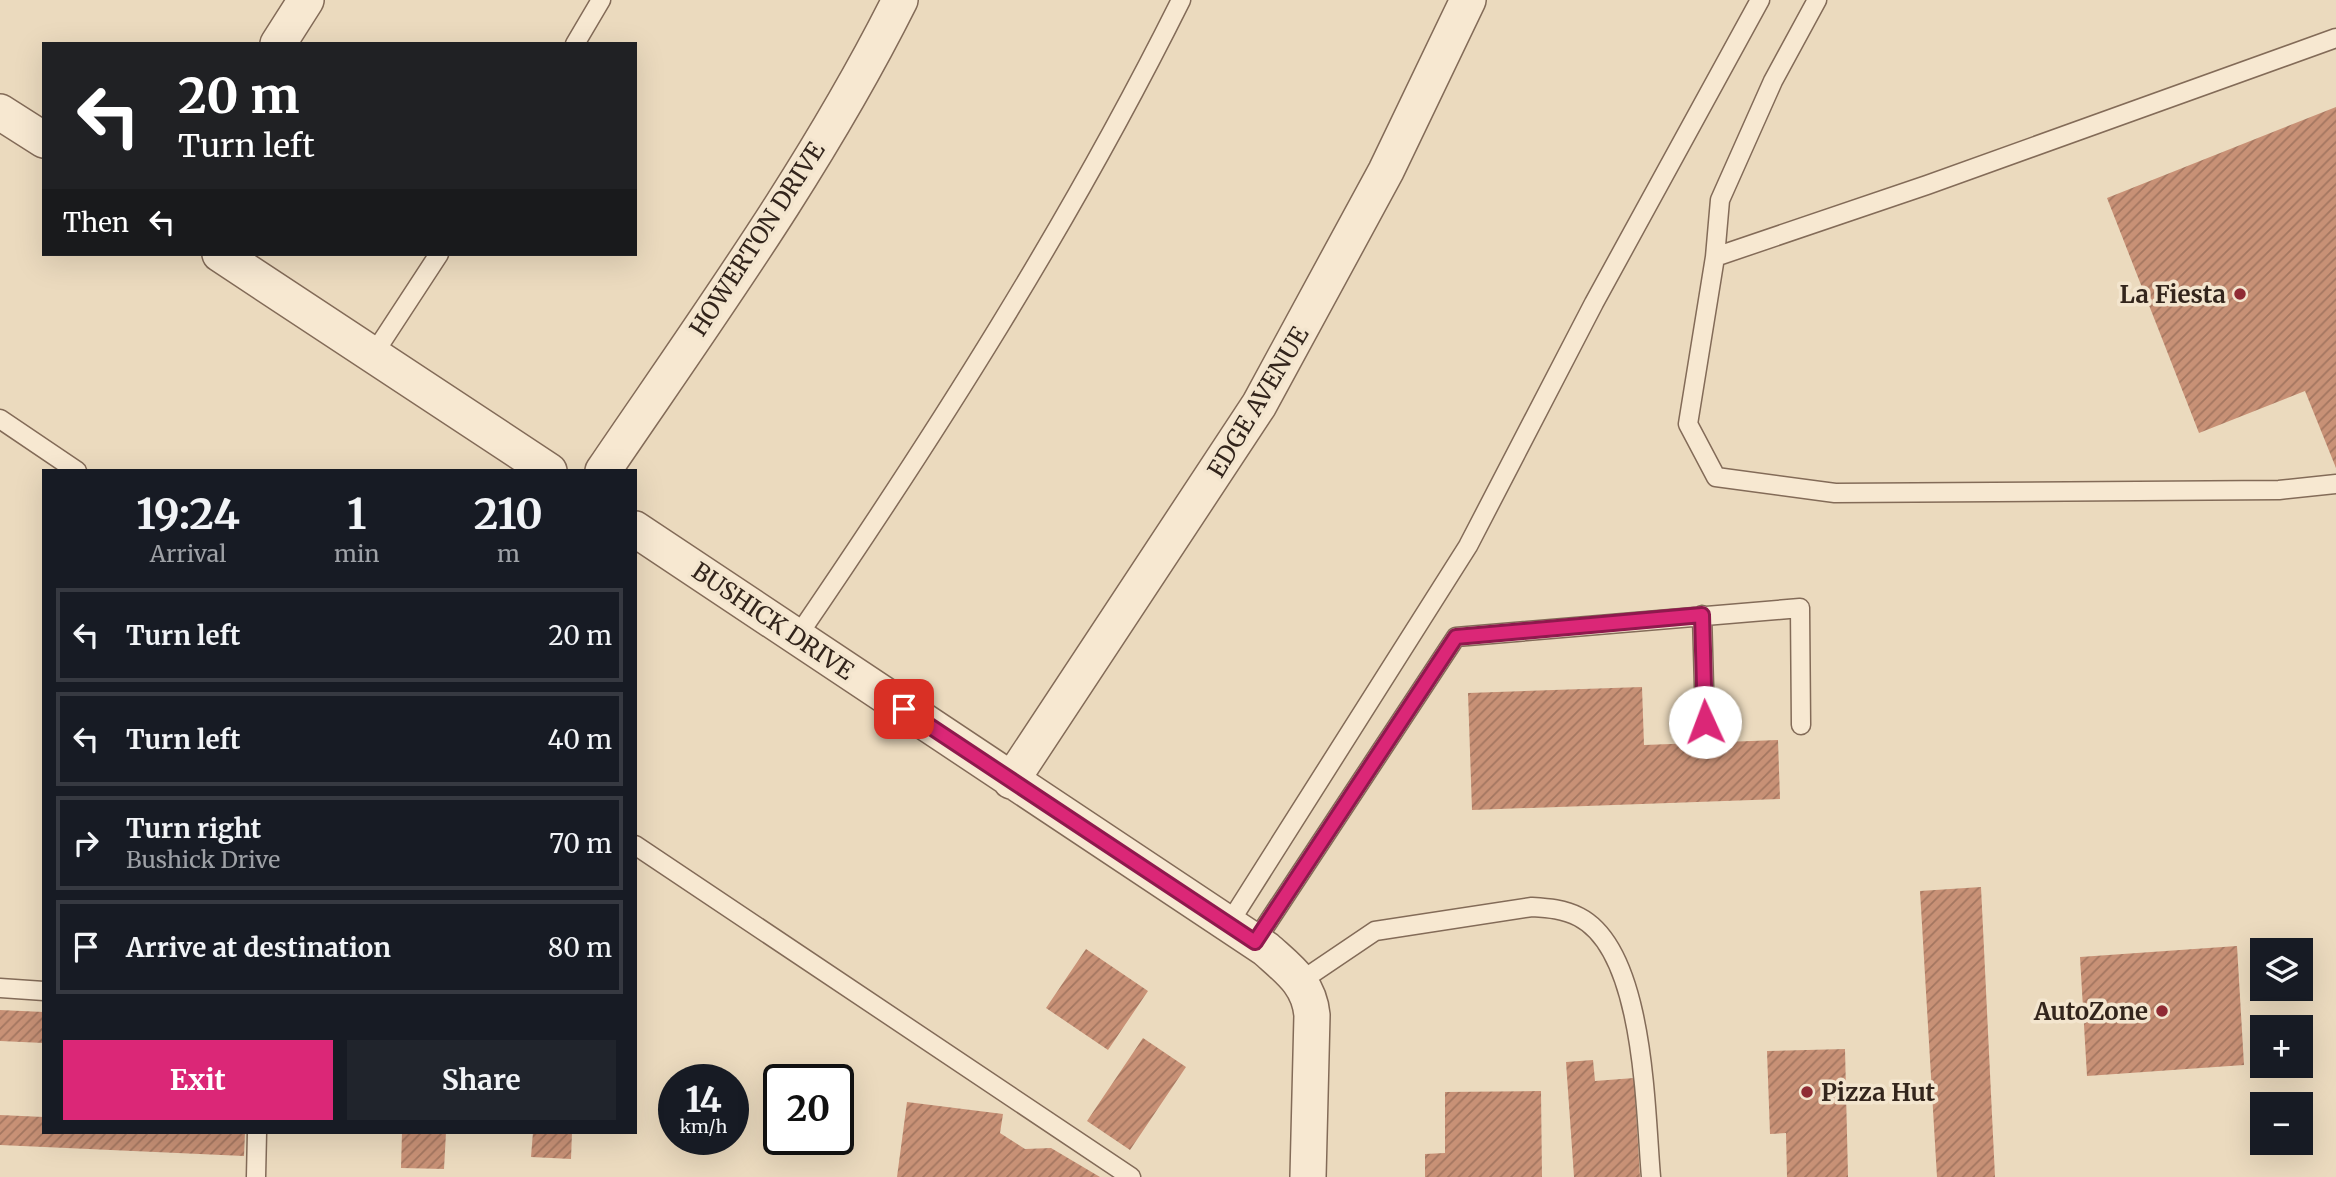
<!DOCTYPE html>
<html lang="en">
<head>
<meta charset="utf-8">
<style>
  :root { --surface:#171b24; --page:#20242c; --text:#f1f3f6; --muted:#9ea1a6; --line:#363941; --accent:#db2777 }
  body { margin:0; font-family:Merriweather,serif; background:var(--page); color:var(--text); height:100vh; display:flex; flex-direction:column; font-size:26px; white-space:nowrap }
  * { box-sizing:border-box; margin:0 }
  p { font-size:23px; color:var(--muted) }
  .icon { flex:none; width:38px; height:38px; fill:none; stroke:currentColor; stroke-width:2; stroke-linecap:round; stroke-linejoin:round }
  .map { position:relative; flex:1; overflow:hidden }
  .panel { position:absolute; left:42px; top:469px; width:595px; height:665px; display:flex; flex-direction:column; background:var(--surface); border-radius:0px; box-shadow:0 7px 28px #0002 }
  .panel>* { flex:none }
  .hud { position:absolute; left:42px; top:42px; width:595px; height:214px; border-radius:0px; box-shadow:0 7px 28px #0002; background:#202124; color:#fff; overflow:hidden }
  .tools { position:absolute; left:2250px; top:938px; display:grid; gap:14px }
  .tools a { display:grid; place-items:center; width:63px; height:63px; border-radius:0px; background:var(--surface); box-shadow:0 7px 28px #0002; font-size:35px }
  .speed { position:absolute; left:658px; top:1064px; display:flex; gap:14px; font-size:35px; font-weight:700; text-align:center }
  .speed>* { display:grid; place-content:center; width:91px; height:91px; border-radius:50%; background:var(--surface); box-shadow:0 7px 28px #0002; line-height:1 }
  .speed small { font-size:18px; font-weight:400 }
  .speed .limit { border:4px solid #111; border-radius:10px; background:#fff; color:#111 }
  .pin { position:absolute; display:grid; place-items:center; width:60px; height:60px; color:#fff; margin:-30px; border-radius:14px; box-shadow:0 4px 10px #0006 }
  .me { position:absolute; width:77px; margin:-38px; rotate:358deg; stroke-linejoin:round; filter:drop-shadow(0 0 5px #0008) }
  .turn { display:flex; align-items:center; gap:24px; height:147px; padding:0 21px; font-size:32px }
  .turn .icon { width:91px; height:91px; stroke-width:2.5 }
  .turn b { display:block; font-size:49px; line-height:60px }
  .then { display:flex; align-items:center; height:66px; padding:0 21px; background:#0003; gap:14px; font-size:26px }
  .eta { display:flex; justify-content:space-evenly; align-items:center; height:119px; text-align:center }
  .eta b { font-size:42px; font-weight:700; line-height:49px }
  .cta { display:flex; gap:14px; margin-top:auto; padding:14px 21px }
  .cta a { flex:1; height:80px; border-radius:0px; background:var(--accent); color:#fff; font-size:28px; font-weight:700; line-height:80px; text-align:center }
  .cta a+a { background:var(--page); color:var(--text) }
  ul { padding:0; list-style:none }
  li { display:flex; align-items:center; gap:21px; height:94px; margin:0 14px 10px; padding:0 7px; border:4px solid var(--line); border-radius:0px }
  li div { flex:1 }
  li b { display:block; font-size:26px }
  li em { font-style:normal }
  .map>svg:first-child { display:block }
  .building { fill:url(#building-hatch) }
  .lines { fill:none; stroke-linecap:round; stroke-linejoin:round }
  .lane-casing { stroke:#836b58; stroke-width:21 }
  .street-casing { stroke:#836b58; stroke-width:38 }
  .lane { stroke:#f7e8d1; stroke-width:18 }
  .street { stroke:#f7e8d1; stroke-width:35 }
  .route-casing { stroke:#8e194d; stroke-width:18 }
  .route { stroke:#db2777; stroke-width:12 }
  .poi-dot { fill:#8f2b34; stroke:#f3e5ce; stroke-width:2.5 }
  .labels { text-anchor:middle; dominant-baseline:central; stroke-width:7; stroke-linejoin:round; paint-order:stroke }
  .street-label { font-size:24px; fill:#33251c; stroke:#f3e5ce }
  .poi-label { font-size:24px; font-weight:bold; fill:#33251c; stroke:#f3e5ce; text-anchor:end }
</style>
</head>
<body>
<div class="map">
<svg width="2336" height="1177" viewBox="0 0 2336 1177">
  <defs>
    <pattern id="building-hatch" width="6" height="6" patternUnits="userSpaceOnUse" patternTransform="scale(1.75)"><rect width="6" height="6" fill="#c89176"/><path d="M-1 1l2-2M0 6l6-6M5 7l2-2" fill="none" stroke="#a37660"/></pattern>
  </defs>
  <rect width="100%" height="100%" fill="#ebdabe"/>
  <!-- building -->
  <path class="building" d="M 2336,107 L 2336,468 L 2305,391 L 2199,433 L 2107,198 Z
    M 1642,687 L 1644,745 L 1778,740 L 1780,799 L 1472,810 L 1468,693 Z
    M 1981,887 L 1995,1177 L 1937,1177 L 1920,891 Z
    M 2237,946 L 2244,1065 L 2087,1076 L 2080,957 Z
    M 1086,949 L 1148,991 L 1108,1050 L 1046,1008 Z
    M 0,1010 L 44,1012 L 44,1043 L 0,1041 Z
    M 1143,1038 L 1186,1067 L 1130,1150 L 1087,1121 Z
    M 1845,1049 L 1848,1177 L 1787,1177 L 1786,1133 L 1770,1134 L 1767,1051 Z
    M 1593,1060 L 1595,1081 L 1634,1078 L 1640,1177 L 1574,1177 L 1566,1062 Z
    M 1541,1091 L 1542,1177 L 1425,1177 L 1425,1154 L 1445,1153 L 1445,1092 Z
    M 907,1102 L 1003,1114 L 1000,1133 L 1025,1149 L 1051,1148 L 1100,1177 L 897,1177 Z
    M 0,1115 L 44,1117 L 44,1132 L 245,1132 L 244,1156 L 0,1145 Z
    M 402,1132 L 446,1132 L 444,1169 L 401,1168 Z
    M 533,1132 L 572,1132 L 571,1159 L 531,1157 Z"/>
  <g class="lines">
    <defs>
      <path id="lane" d="M 1817,0 L 1773,81 L 1720,200 L 1715,257 L 1927,185 L 2336,38
        M 575,44 L 601,0
        M 1715,257 L 1688,424 L 1716,477 L 1835,493 L 2279,490 L 2336,484
        M 373,355 L 439,254
        M 0,419 L 77,471
        M 1702,615 L 1705,722
        M 797,637 C 937,432 1070,223 1181,0
        M 635,845 L 1131,1177
        M 1228,925 L 1468,546 L 1594,303 L 1760,0
        M 1255,942 L 1456,637 L 1800,608 L 1801,725
        M 1301,981 L 1375,931 L 1532,907 C 1548,908 1564,909 1579,917 C 1645,951 1645,1110 1651,1177
        M 0,988 L 44,991
        M 256,1177 L 257,1132"/>
      <path id="street" d="M 278,44 L 306,0
        M 0,112 L 44,140
        M 220,254 L 549,471
        M 603,471 C 707,318 817,166 900,0
        M 635,529 L 1266,949 C 1288,969 1309,983 1312,1015 L 1308,1177
        M 1011,781 L 1259,405 L 1386,171 L 1468,0"/>
    </defs>
    <!-- lane casing -->
    <use href="#lane" class="lane-casing"/>
    <!-- street casing -->
    <use href="#street" class="street-casing"/>
    <!-- lane -->
    <use href="#lane" class="lane"/>
    <!-- street -->
    <use href="#street" class="street"/>
  </g>
  <g class="lines">
    <defs>
      <path id="route" d="M 904,709 L 1255,942 L 1456,637 L 1702,615 L 1705,722"/>
    </defs>
    <!-- route casing -->
    <use href="#route" class="route-casing"/>
    <!-- route -->
    <use href="#route" class="route"/>
  </g>
  <!-- markers -->
  <g class="poi-dot">
    <circle cx="2240" cy="294" r="7"/>
    <circle cx="2162" cy="1011" r="7"/>
    <circle cx="1807" cy="1092" r="7"/>
  </g>
  <g class="labels">
    <!-- street labels -->
    <g class="street-label">
      <text transform="translate(757 239) rotate(-57)">HOWERTON DRIVE</text>
      <text transform="translate(1258 402) rotate(-59)">EDGE AVENUE</text>
      <text transform="translate(773 621) rotate(34)">BUSHICK DRIVE</text>
    </g>
    <!-- poi labels -->
    <g class="poi-label">
      <text x="2226" y="294">La Fiesta</text>
      <text x="2148" y="1011">AutoZone</text>
      <text x="1821" y="1092" text-anchor="start">Pizza Hut</text>
    </g>
  </g>
</svg>
<div class="tools">
<a><svg class="icon" aria-label="layers" viewBox="0 0 24 24"><path d="M12 4l9 5-9 5-9-5zM3 14l9 5 9-5"/></svg></a>
<a>+</a>
<a>−</a>
</div>
<div class="speed"><div>14<small>km/h</small></div><div class="limit">20</div></div>
<div class="pin" style="left:904px;top:709px;background:#d93025"><svg class="icon" aria-label="arrive" viewBox="0 0 24 24"><path d="M6 21V4h12l-3 4 3 4H6"/></svg></div>
<svg class="me" style="left:1705px;top:722px" viewBox="-20 -20 40 40"><circle r="19" fill="#fff"/><path d="M0-13L10 11 0 6-10 11z" fill="#db2777"/></svg>
<div class="hud">
<div class="turn"><svg class="icon" aria-label="left" viewBox="0 0 24 24"><path d="M17 20v-9H6M10 6l-5 5 5 5"/></svg><div><b>20 m</b>Turn left</div></div>
<div class="then">Then<svg class="icon" aria-label="left" viewBox="0 0 24 24"><path d="M17 20v-9H6M10 6l-5 5 5 5"/></svg></div>
</div>
<section class="panel">
<div class="eta">
<div><b>19:24</b><p>Arrival</p></div>
<div><b>1</b><p>min</p></div>
<div><b>210</b><p>m</p></div>
</div>
<ul>
<li><svg class="icon" aria-label="left" viewBox="0 0 24 24"><path d="M17 20v-9H6M10 6l-5 5 5 5"/></svg><div><b>Turn left</b></div><em>20 m</em></li>
<li><svg class="icon" aria-label="left" viewBox="0 0 24 24"><path d="M17 20v-9H6M10 6l-5 5 5 5"/></svg><div><b>Turn left</b></div><em>40 m</em></li>
<li><svg class="icon" aria-label="right" viewBox="0 0 24 24"><path d="M7 20v-9h11M14 6l5 5-5 5"/></svg><div><b>Turn right</b><p>Bushick Drive</p></div><em>70 m</em></li>
<li><svg class="icon" aria-label="arrive" viewBox="0 0 24 24"><path d="M6 21V4h12l-3 4 3 4H6"/></svg><div><b>Arrive at destination</b></div><em>80 m</em></li>
</ul>
<div class="cta"><a>Exit</a><a>Share</a></div>
</section>
</div>
</body>
</html>
